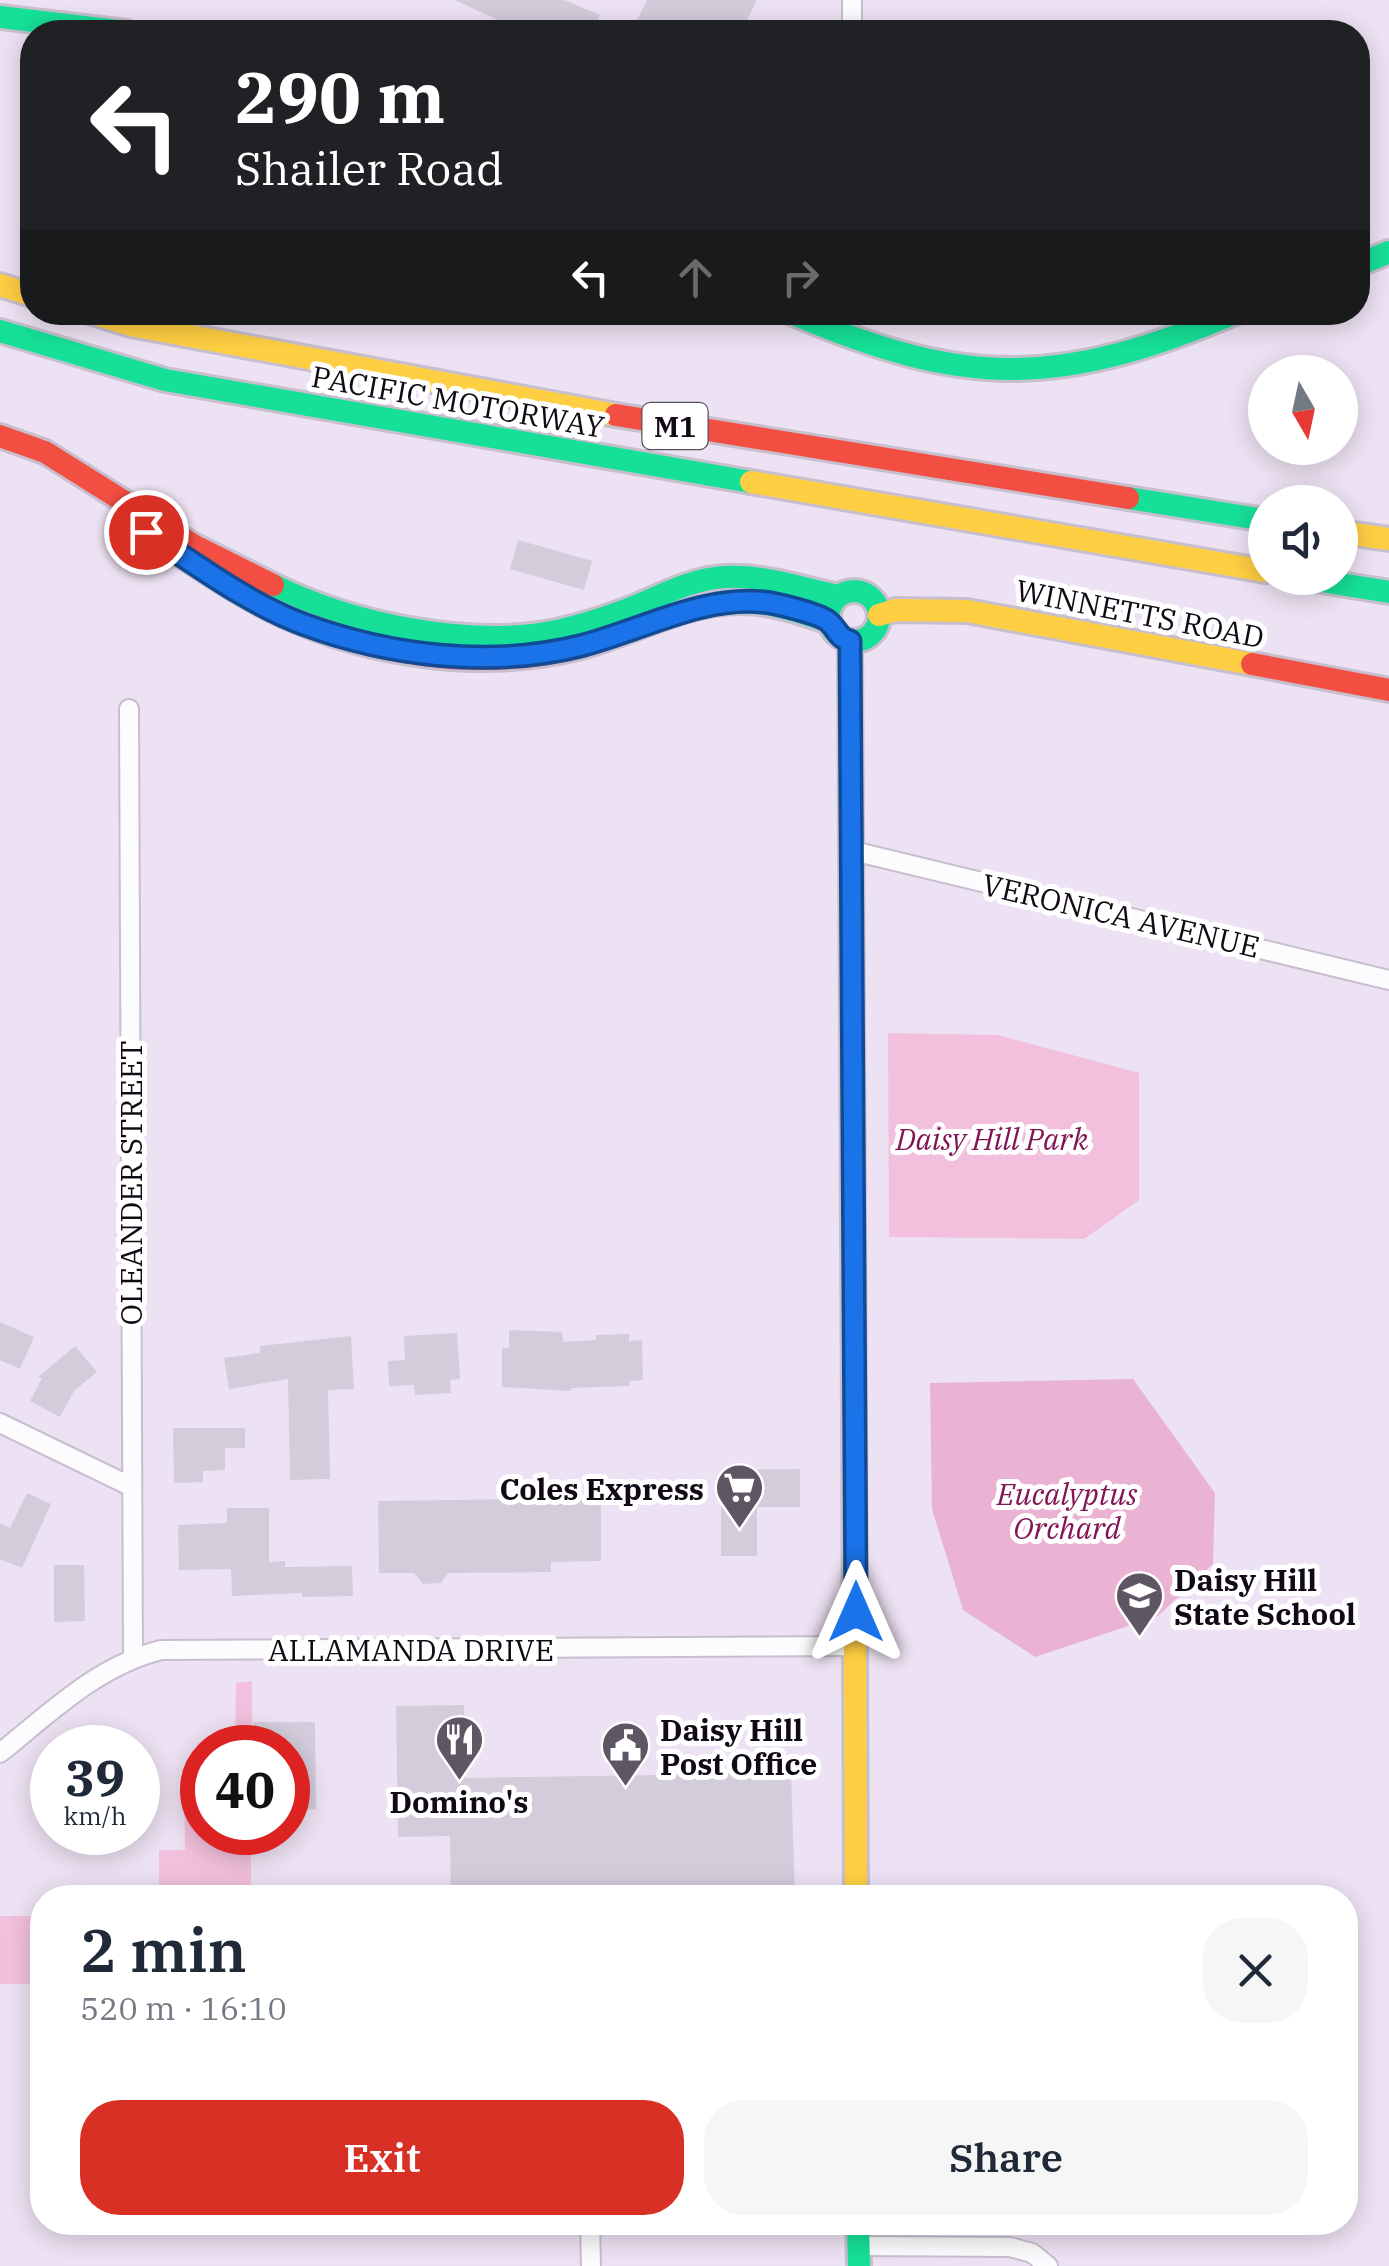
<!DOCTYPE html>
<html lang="en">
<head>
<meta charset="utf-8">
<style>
  :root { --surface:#fff; --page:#f6f6f7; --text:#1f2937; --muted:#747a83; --accent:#d93025 }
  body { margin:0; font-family:"IBM Plex Serif",serif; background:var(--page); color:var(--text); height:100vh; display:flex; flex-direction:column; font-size:38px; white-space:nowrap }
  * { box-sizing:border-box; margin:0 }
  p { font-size:32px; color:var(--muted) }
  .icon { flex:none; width:55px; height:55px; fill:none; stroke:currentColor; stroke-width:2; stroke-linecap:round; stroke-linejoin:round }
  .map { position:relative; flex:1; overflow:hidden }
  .panel { position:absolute; left:30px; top:1885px; width:1328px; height:350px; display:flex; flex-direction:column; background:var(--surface); border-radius:40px; box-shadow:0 5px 25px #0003 }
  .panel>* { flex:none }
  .guide { position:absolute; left:20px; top:20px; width:1350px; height:305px; border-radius:40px; box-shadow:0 5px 25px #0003; background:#202124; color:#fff; overflow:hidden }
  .needle { width:65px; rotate:171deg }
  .tools { position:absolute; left:1248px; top:355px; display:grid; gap:20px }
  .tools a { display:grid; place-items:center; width:110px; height:110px; border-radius:50%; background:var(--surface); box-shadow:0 5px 25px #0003; font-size:50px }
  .speed { position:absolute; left:30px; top:1725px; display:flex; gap:20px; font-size:50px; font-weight:700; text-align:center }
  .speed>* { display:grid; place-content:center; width:130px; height:130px; border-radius:50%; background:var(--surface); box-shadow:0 5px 25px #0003; line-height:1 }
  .speed small { font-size:25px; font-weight:400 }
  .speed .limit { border:15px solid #d22; background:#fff; color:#111 }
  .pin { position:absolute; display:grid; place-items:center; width:85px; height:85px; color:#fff; margin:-42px; border:5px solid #fff; border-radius:50%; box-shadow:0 2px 10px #0007 }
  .me { position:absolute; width:110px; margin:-55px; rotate:0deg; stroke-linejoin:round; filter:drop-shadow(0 0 8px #0008) }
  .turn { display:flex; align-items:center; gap:35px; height:210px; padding:0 50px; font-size:45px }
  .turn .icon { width:130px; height:130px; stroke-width:2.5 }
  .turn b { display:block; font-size:70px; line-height:85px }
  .lanes { display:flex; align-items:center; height:95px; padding:0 50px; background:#0003; justify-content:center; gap:50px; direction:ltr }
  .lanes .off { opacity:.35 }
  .round { display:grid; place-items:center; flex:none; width:105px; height:105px; border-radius:40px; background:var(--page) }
  .summary { display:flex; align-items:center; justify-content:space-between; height:170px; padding:0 50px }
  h1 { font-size:60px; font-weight:600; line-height:75px }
  .cta { display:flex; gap:20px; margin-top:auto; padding:20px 50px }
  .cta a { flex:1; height:115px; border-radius:40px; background:var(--accent); color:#fff; font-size:40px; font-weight:600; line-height:115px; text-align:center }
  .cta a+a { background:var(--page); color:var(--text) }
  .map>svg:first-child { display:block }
  .green { fill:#f2c0dc }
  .forest { fill:#ebb3d3 }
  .building { fill:#d3ccdb }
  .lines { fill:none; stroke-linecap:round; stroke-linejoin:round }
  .street-casing { stroke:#c8bfce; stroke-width:22 }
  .fast-casing { stroke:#c8bfce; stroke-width:28 }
  .slow-casing { stroke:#c8bfce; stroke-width:28 }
  .jam-casing { stroke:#c8bfce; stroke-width:28 }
  .street { stroke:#fcfbfd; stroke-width:18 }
  .fast { stroke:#16e098; stroke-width:22 }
  .slow { stroke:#ffcf43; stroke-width:22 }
  .jam { stroke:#f24e42; stroke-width:22 }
  .route-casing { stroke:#114b97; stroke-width:25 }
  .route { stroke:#1a73e8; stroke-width:18 }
  .labels { text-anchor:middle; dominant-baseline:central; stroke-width:10; stroke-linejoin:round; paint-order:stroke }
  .shield { fill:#fff; stroke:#58545b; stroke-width:2.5 }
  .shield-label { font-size:28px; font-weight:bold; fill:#110a15 }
  .street-label { font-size:30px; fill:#110a15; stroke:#fff }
  .park-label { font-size:30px; font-style:italic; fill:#831555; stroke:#fff }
  .poi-label { font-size:30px; font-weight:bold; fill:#110a15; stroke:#fff; text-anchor:start }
</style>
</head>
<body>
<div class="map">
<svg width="1389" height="2266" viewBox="0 0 1389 2266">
  <rect width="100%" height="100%" fill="#ede2f3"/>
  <!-- green -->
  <path class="green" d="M 888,1033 L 998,1035 L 1139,1073 L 1139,1200 L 1084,1239 L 889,1237 Z
    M 252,1681 L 252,1747 L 235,1747 L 236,1683 Z
    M 184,1775 L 202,1775 L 202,1832 L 251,1833 L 251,1897 L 159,1897 L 159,1850 L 185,1850 Z
    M 0,1916 L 42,1916 L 42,1984 L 0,1984 Z"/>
  <!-- forest -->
  <path class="forest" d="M 1133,1379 L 1215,1493 L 1213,1564 L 1158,1616 L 1035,1657 L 963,1610 L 932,1509 L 930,1383 Z"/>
  <!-- building -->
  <path class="building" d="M 455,0 L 564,0 L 600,15 L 592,32 L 535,32 L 518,25 L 517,29 Z
    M 647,0 L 757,0 L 741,32 L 631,32 Z
    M 518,540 L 592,561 L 584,590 L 510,569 Z
    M 0,1322 L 34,1337 L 20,1369 L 0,1360 Z
    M 509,1330 L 562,1332 L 563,1342 L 596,1340 L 596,1335 L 629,1334 L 629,1341 L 642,1340 L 643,1380 L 629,1381 L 630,1386 L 571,1388 L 571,1391 L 502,1387 L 502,1348 L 509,1348 Z
    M 457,1333 L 460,1379 L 450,1380 L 451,1393 L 415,1395 L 414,1385 L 389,1386 L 388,1361 L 405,1360 L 404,1336 Z
    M 351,1336 L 354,1389 L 328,1390 L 330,1479 L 290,1480 L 288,1379 L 229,1389 L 224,1358 L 260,1353 L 260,1346 Z
    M 75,1346 L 97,1372 L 74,1391 L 60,1417 L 30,1401 L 42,1378 L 38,1377 Z
    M 173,1428 L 245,1428 L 245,1448 L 225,1448 L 225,1470 L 203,1471 L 203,1482 L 174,1483 Z
    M 800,1469 L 800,1507 L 757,1507 L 757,1556 L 721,1556 L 721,1470 Z
    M 27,1493 L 51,1504 L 22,1568 L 0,1559 L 0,1523 L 10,1528 Z
    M 601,1498 L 601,1561 L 551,1562 L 551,1572 L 448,1573 L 441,1583 L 423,1584 L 414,1573 L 379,1573 L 378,1501 Z
    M 227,1508 L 269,1508 L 269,1562 L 285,1561 L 285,1567 L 352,1566 L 353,1596 L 302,1597 L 302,1593 L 232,1596 L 231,1569 L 179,1570 L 178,1525 L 227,1523 Z
    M 54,1565 L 84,1565 L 85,1621 L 54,1622 Z
    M 464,1705 L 465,1778 L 791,1773 L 795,1898 L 451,1898 L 450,1836 L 398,1837 L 396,1706 Z
    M 253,1722 L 315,1722 L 316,1809 L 288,1810 L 288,1748 L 253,1748 Z"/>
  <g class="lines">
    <defs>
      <path id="street" d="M 852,0 L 852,32
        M 129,709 L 133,1657
        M 853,851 L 1389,980
        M 0,1423 L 130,1486
        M 0,1753 C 50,1713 97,1666 161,1650 L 855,1646
        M 590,2222 L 591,2266
        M 859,2246 L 1010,2247 L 1032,2253 L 1048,2266"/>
      <path id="fast" d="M 0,17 L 126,32
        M 1358,265 L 1389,252
        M 789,312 C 967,389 1060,387 1237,312
        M 0,331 L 165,380 L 751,482
        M 1128,498 L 1265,520
        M 1303,578 L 1389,592
        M 273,585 C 352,624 469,649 557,631 C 579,626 602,619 623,611 C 656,599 688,579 725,577 C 763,575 801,588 838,596
        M829 616a25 25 0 1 1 50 0a25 25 0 1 1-50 0Z
        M 681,612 C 738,594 774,602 829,622
        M 850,641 L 854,1423
        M 858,2222 L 859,2266"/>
      <path id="slow" d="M 0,285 L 32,295
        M 89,312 L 131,325 L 616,415
        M 751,482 L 1265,571
        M 1340,532 L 1389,539
        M 879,615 L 895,610 L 967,611 L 1252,664
        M 854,1423 L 856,1898"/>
      <path id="jam" d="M 616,415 L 1128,498
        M 0,436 L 45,452 L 195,546 L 273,585
        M 178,553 C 212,575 246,598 283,615 C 369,655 480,671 573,649 C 610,640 645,623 681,612
        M 1252,664 L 1389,690"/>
    </defs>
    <!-- street casing -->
    <use href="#street" class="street-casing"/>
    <!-- fast casing -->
    <use href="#fast" class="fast-casing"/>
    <!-- slow casing -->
    <use href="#slow" class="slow-casing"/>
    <!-- jam casing -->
    <use href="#jam" class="jam-casing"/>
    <!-- street -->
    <use href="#street" class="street"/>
    <!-- fast -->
    <use href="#fast" class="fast"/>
    <!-- slow -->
    <use href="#slow" class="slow"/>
    <!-- jam -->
    <use href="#jam" class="jam"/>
  </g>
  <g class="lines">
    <defs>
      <path id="route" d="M 146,532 C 196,564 247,603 303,624 C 389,656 490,668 580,646 C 640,631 700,596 763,602 C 775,603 821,614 829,622 C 838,630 837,637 850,641 L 856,1612"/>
    </defs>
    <!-- route casing -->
    <use href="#route" class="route-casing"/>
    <!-- route -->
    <use href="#route" class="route"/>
  </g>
  <!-- icons -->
  <defs>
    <symbol id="supermarket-pin" viewBox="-11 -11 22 30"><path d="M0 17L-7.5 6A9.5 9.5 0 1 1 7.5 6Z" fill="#5e5663" stroke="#fff"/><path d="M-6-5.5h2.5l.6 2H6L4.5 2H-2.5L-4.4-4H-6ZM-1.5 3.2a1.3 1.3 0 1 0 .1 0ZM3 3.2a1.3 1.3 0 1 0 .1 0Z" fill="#fff"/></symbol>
    <symbol id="school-pin" viewBox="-11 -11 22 30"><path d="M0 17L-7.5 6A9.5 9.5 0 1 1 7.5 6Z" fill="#5e5663" stroke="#fff"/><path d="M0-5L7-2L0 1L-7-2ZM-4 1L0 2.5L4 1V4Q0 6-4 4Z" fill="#fff"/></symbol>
    <symbol id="restaurant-pin" viewBox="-11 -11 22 30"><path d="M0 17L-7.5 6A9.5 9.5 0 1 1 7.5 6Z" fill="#5e5663" stroke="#fff"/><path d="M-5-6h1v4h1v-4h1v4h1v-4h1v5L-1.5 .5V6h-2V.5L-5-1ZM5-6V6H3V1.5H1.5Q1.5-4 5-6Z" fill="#fff"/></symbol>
    <symbol id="civic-pin" viewBox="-11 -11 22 30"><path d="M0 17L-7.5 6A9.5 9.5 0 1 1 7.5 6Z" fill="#5e5663" stroke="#fff"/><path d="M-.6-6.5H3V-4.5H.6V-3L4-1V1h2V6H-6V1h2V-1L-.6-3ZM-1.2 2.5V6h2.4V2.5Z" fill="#fff"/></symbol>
  </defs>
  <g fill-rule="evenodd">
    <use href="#supermarket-pin" x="712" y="1460" width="55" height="75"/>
    <use href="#school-pin" x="1112" y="1568" width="55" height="75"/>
    <use href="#restaurant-pin" x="432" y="1712" width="55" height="75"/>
    <use href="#civic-pin" x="598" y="1718" width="55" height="75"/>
  </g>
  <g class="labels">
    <!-- shield labels -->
    <rect class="shield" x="642.5" y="403" width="65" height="46" rx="8"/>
    <g class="shield-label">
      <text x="675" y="426">M1</text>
    </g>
    <!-- street labels -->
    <g class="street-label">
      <text transform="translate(458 401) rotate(10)">PACIFIC MOTORWAY</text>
      <text transform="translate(1140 613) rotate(11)">WINNETTS ROAD</text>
      <text transform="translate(1121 915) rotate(13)">VERONICA AVENUE</text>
      <text transform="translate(130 1183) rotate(-90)">OLEANDER STREET</text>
      <text x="411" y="1649">ALLAMANDA DRIVE</text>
    </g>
    <!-- park labels -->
    <g class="park-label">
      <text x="992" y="1138">Daisy Hill Park</text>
      <text x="1067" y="1493">Eucalyptus<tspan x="1067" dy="34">Orchard</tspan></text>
    </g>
    <!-- poi labels -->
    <g class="poi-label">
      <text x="704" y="1488" text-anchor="end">Coles Express</text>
      <text x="1174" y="1579">Daisy Hill<tspan x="1174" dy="34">State School</tspan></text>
      <text x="660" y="1729">Daisy Hill<tspan x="660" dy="34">Post Office</tspan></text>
      <text x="459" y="1801" text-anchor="middle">Domino's</text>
    </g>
  </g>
</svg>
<div class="tools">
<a><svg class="needle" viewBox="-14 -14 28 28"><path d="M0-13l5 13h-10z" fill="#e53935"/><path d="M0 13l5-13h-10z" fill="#747a83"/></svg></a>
<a><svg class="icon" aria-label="sound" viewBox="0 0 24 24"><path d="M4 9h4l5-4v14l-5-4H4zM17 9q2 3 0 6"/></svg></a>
</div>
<div class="speed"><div>39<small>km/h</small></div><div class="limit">40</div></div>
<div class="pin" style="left:146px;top:532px;background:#d93025"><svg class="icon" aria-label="arrive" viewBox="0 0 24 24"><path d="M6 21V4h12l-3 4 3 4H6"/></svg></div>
<svg class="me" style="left:856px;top:1612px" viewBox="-20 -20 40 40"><path d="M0-17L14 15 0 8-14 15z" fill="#1a73e8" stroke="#fff" stroke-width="4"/></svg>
<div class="guide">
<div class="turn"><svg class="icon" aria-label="left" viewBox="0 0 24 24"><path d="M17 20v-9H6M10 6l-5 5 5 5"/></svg><div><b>290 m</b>Shailer Road</div></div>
<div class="lanes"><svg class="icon" aria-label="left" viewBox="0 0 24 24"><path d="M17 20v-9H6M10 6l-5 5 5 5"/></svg><svg class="icon off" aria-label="ahead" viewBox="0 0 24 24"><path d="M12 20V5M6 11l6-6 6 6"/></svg><svg class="icon off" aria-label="right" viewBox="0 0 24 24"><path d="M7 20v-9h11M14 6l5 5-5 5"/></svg></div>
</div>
<section class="panel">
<div class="summary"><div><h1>2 min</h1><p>520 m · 16:10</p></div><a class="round"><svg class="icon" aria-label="close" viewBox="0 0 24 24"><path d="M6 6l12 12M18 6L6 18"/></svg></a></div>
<div class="cta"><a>Exit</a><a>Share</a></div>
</section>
</div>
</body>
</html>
